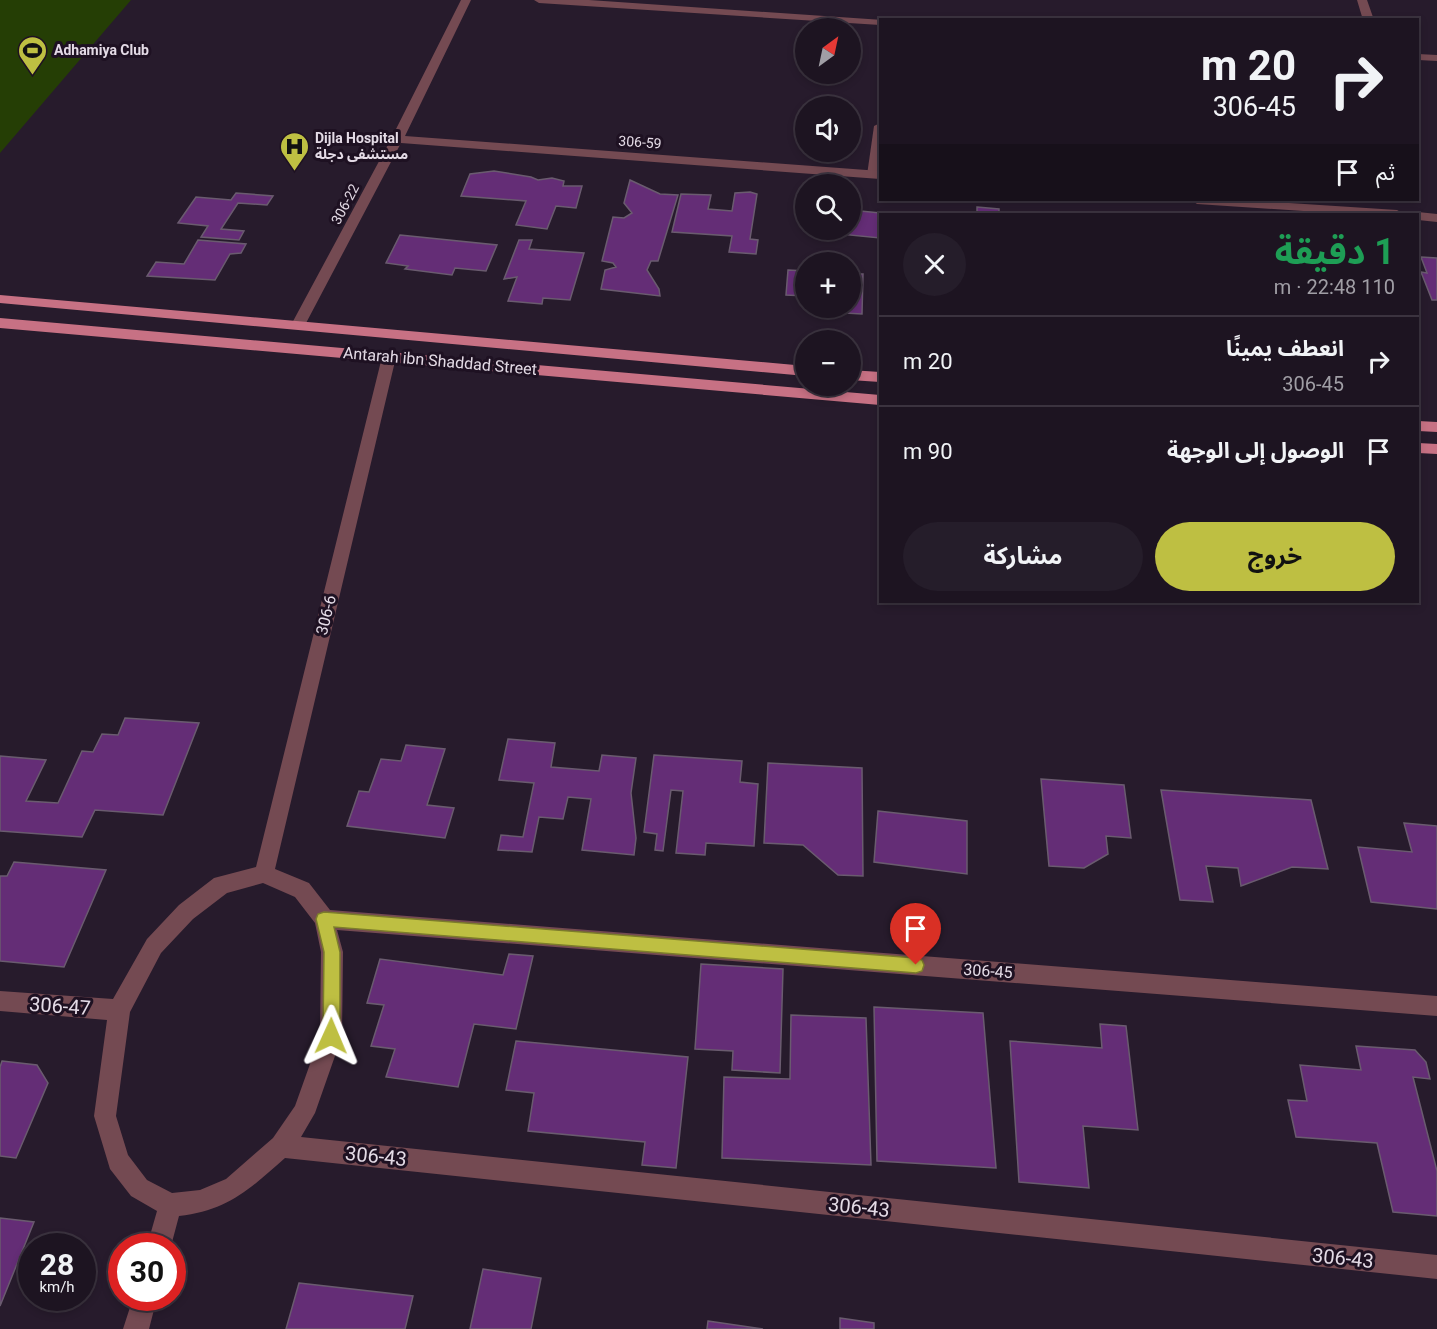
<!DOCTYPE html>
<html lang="ar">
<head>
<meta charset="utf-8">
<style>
  :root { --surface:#1d1421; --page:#251d2a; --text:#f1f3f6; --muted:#a09ea5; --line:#3b333f; --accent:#bebf42 }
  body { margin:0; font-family:Roboto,"Noto Sans Arabic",sans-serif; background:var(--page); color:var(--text); direction:rtl; height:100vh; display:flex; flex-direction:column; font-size:22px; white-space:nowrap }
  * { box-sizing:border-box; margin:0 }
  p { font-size:20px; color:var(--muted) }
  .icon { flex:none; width:33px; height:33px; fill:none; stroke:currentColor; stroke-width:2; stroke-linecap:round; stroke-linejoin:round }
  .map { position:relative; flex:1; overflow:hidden; direction:ltr }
  .side { position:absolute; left:879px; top:213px; width:540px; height:390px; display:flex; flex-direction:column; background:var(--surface); border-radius:0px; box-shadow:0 3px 9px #0003,0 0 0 2px var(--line); direction:rtl }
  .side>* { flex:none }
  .banner { position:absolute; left:879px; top:18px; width:540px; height:183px; border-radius:0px; box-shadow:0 3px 9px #0003,0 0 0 2px var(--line); direction:rtl; background:#1d1421; color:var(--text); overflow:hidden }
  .needle { width:39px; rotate:33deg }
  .tools { position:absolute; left:795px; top:18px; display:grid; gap:12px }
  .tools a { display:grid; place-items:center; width:66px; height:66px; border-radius:50%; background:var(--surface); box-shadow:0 3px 9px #0003,0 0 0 2px var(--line); font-size:30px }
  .speed { position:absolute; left:18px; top:1233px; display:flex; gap:12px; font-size:30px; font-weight:700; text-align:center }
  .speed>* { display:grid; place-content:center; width:78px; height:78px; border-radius:50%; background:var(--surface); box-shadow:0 3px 9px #0003,0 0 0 2px var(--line); line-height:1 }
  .speed small { font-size:15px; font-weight:400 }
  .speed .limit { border:9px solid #d22; background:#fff; color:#111 }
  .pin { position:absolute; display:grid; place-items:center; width:51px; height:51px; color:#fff; margin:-62px -26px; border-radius:50% 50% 50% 0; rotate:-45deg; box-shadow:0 0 6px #0007 }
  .pin .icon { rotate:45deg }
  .me { position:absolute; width:66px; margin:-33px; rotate:1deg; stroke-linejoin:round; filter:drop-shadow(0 0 4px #0008) }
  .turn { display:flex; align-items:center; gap:21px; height:126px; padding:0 24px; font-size:27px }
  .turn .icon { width:78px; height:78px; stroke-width:2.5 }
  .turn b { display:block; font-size:42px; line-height:51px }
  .then { display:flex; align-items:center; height:57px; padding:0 24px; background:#0003; gap:12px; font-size:22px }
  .round { display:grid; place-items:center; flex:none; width:63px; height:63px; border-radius:32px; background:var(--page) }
  .overview { display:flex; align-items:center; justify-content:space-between; height:102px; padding:0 24px }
  h1 { font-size:36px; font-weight:700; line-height:45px; color:#1e9e55 }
  .primary-button { display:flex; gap:12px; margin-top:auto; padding:12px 24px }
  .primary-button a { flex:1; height:69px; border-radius:36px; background:var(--accent); color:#111; font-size:24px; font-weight:700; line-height:69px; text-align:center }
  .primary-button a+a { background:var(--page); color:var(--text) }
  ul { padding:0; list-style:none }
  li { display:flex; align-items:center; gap:18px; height:90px; padding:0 24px; border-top:2px solid var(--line) }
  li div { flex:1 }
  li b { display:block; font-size:22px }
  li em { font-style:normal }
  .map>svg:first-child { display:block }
  .green { fill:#253e05 }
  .building { fill:#642d76; stroke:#6a5b6f; stroke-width:1.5 }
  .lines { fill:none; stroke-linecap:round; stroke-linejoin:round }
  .lane { fill:#744a52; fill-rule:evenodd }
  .street { fill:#744a52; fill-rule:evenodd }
  .primary { fill:#c77184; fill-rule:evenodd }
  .route { fill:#bebf42; stroke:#7c7c2b; stroke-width:1.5 }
  .labels { text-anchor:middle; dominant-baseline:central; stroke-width:6; stroke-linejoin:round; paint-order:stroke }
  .far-poi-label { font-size:14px; font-weight:bold; fill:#e4dbe6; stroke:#1e1122; text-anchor:start }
  .far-street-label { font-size:14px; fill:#e4dbe6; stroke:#1e1122 }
  .street-label { font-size:16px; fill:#e4dbe6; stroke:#1e1122 }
  .near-street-label { font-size:20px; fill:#e4dbe6; stroke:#1e1122 }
</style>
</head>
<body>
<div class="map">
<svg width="1437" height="1329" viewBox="0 0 1437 1329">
  <rect width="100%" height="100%" fill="#271b2c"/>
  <!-- green -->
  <path class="green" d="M 0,0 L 131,0 L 0,153 Z"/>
  <!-- building -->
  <path class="building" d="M 494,171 L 531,177 L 538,180 L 552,178 L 564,181 L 563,186 L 582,186 L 576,208 L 556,206 L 547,229 L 516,225 L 526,201 L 461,196 L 470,174 Z
    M 630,180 L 660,194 L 678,195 L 658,261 L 651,261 L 647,270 L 659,289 L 660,296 L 601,289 L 605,270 L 616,267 L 613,263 L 602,261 L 613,217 L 624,218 L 632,213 L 624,203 Z
    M 750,192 L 757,194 L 750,239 L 758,240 L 756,254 L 729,252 L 732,236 L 672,232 L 681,194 L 711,195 L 708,209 L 732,211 L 735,193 Z
    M 236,193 L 273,196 L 267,205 L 238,203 L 221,229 L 244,231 L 239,240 L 201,237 L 208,226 L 178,223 L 196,197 L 231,200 Z
    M 977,207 L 999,209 L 999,214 L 977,214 Z
    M 850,210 L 891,214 L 880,214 L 880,238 L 809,231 L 810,230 L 850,230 Z
    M 400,235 L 497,245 L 486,271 L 455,268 L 452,275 L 405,269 L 408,266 L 386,263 Z
    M 198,240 L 246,244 L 241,253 L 230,254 L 215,280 L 147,276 L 156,262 L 184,264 Z
    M 519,240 L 532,240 L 529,249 L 584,253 L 570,300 L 543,298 L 542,304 L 508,301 L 517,277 L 504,279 Z
    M 1421,257 L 1437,258 L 1437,300 L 1432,300 L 1421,272 L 1427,273 Z
    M 788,270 L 806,271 L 806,296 L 786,295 Z
    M 850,274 L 863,274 L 862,314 L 810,311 L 810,308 L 850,308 Z
    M 125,718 L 199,723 L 163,815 L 95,810 L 82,837 L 0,831 L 0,756 L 46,760 L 26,801 L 58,803 L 82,751 L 93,752 L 102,734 L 118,735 Z
    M 508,739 L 555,743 L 551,767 L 599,771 L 602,755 L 636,758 L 631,793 L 636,838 L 634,855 L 582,850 L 591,799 L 568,797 L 563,819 L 539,817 L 532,852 L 498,850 L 501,835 L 523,837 L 534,783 L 499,780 Z
    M 406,745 L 445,749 L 427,805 L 454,808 L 445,838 L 347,826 L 359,791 L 369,792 L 381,759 L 401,761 Z
    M 654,755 L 742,761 L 740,782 L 758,784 L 754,846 L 706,843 L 705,855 L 676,853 L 683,791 L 671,790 L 663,851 L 655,850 L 657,834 L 644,832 Z
    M 768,763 L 862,768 L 863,876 L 838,875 L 803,845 L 764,843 Z
    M 1041,779 L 1124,785 L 1131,838 L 1106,836 L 1108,854 L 1084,868 L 1049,866 Z
    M 1161,790 L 1311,800 L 1328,869 L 1292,867 L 1241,886 L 1238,868 L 1206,866 L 1213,902 L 1180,900 Z
    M 878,811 L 967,821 L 967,874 L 874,862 Z
    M 1404,823 L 1437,826 L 1437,909 L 1371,902 L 1358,847 L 1412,852 Z
    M 14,862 L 106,870 L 64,967 L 0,961 L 0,876 L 7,876 Z
    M 509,954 L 533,956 L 516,1029 L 474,1024 L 458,1087 L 386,1077 L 395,1049 L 371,1046 L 384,1005 L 367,1003 L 380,959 L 503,975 Z
    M 701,964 L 783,969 L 780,1073 L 732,1070 L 733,1051 L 695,1049 Z
    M 874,1007 L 983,1013 L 996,1168 L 877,1161 Z
    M 791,1015 L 866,1018 L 871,1165 L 722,1158 L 724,1077 L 790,1079 Z
    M 1100,1024 L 1126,1026 L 1138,1130 L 1083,1126 L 1089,1188 L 1019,1182 L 1010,1041 L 1102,1048 Z
    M 516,1041 L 688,1057 L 676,1168 L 642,1165 L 645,1142 L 528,1131 L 534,1093 L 506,1090 Z
    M 1356,1046 L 1415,1050 L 1426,1062 L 1430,1079 L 1413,1077 L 1437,1171 L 1437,1216 L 1393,1212 L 1377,1143 L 1296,1137 L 1288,1100 L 1307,1101 L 1300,1065 L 1361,1070 Z
    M 2,1061 L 37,1065 L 48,1083 L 16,1158 L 0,1156 L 0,1067 Z
    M 0,1218 L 34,1222 L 0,1306 Z
    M 483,1269 L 541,1278 L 531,1329 L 470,1329 Z
    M 299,1283 L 413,1296 L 405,1329 L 286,1329 Z
    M 840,1318 L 874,1323 L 874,1329 L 840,1329 Z
    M 708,1321 L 763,1329 L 707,1329 Z"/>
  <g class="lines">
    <!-- lane -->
    <path class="lane" d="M 880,123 L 877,175 L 872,178 L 867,175 L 874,126 Z"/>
    <!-- street -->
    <path class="street" d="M 461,0 L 471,0 L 405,136 L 880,171 L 880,179 L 401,143 L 305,325 L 303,328 L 293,328 L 291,325 L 391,139 Z
      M 534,0 L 589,0 L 883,20 L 880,20 L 880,25 L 539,3 Z
      M 1357,0 L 1367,0 L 1374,20 L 1363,20 Z
      M 1418,54 L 1437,55 L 1437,61 L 1418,60 Z
      M 1191,200 L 1245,200 L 1397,210 L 1404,214 L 1348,214 L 1197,204 Z
      M 1418,212 L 1437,214 L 1437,222 L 1418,220 L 1418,214 L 1412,214 Z
      M 389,352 L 396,357 L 275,869 L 309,883 L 330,910 L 1437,996 L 1437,1016 L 337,930 L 343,952 L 342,1036 L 315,1113 L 301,1137 L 1437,1255 L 1437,1279 L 285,1158 C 250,1189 227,1211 179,1216 L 171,1246 L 147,1246 L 157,1211 L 131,1196 L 110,1169 L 94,1116 L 107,1020 L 0,1011 L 0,991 L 113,999 L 147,939 L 179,905 L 214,878 L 256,867 L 382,357 ZM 263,883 L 295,897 L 315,923 L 321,952 L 320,1036 L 295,1106 L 273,1138 L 226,1179 L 200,1190 L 172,1193 L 147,1180 L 128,1155 L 116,1116 L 130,1012 L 161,953 L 193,919 L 227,893 Z
      M 133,1298 L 157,1298 L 149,1329 L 123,1329 Z"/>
    <!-- primary -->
    <path class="primary" d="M 0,295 L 806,366 L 806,376 L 0,303 Z
      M 0,318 L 880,395 L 880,405 L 0,328 Z
      M 850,370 L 880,372 L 880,382 L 850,380 Z
      M 1418,421 L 1437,422 L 1437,432 L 1418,431 Z
      M 1418,443 L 1437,444 L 1437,454 L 1418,453 Z"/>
  </g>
  <!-- route -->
  <path class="route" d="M 324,912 L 916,958 L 922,960 L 924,965 L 922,971 L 916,973 L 334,927 L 340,952 L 340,1036 L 337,1042 L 331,1045 L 325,1042 L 323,1036 L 324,952 L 316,919 L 318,914 Z"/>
  <!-- icons -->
  <defs>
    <symbol id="stadium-pin" viewBox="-11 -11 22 30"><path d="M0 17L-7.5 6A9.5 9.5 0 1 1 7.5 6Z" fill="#bebf42" stroke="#1e1122"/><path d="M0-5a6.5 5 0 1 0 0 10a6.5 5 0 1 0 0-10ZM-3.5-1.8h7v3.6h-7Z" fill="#111"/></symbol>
    <symbol id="hospital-pin" viewBox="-11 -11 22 30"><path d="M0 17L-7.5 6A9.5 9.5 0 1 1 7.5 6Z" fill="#bebf42" stroke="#1e1122"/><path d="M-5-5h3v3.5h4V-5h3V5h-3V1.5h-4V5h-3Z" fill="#111"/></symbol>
  </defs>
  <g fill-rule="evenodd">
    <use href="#stadium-pin" x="16" y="34" width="33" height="45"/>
    <use href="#hospital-pin" x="278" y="130" width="33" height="45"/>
  </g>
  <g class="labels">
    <!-- far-poi labels -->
    <g class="far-poi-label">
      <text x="54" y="50">Adhamiya Club</text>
      <text x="315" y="138">Dijla Hospital<tspan x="315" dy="16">مستشفى دجلة</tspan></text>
    </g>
    <!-- far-street labels -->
    <g class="far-street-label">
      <text transform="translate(640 142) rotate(4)">306-59</text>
      <text transform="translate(345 204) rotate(-62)">306-22</text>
    </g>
    <!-- street labels -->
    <g class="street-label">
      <text transform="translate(440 361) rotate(5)">Antarah ibn Shaddad Street</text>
      <text transform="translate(326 615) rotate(-76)">306-6</text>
      <text transform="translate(988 971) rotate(4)">306-45</text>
    </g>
    <!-- near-street labels -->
    <g class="near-street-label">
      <text transform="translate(60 1006) rotate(4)">306-47</text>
      <text transform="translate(376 1156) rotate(6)">306-43</text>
      <text transform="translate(859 1207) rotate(6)">306-43</text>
      <text transform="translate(1343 1258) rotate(6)">306-43</text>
    </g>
  </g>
</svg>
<div class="tools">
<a><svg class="needle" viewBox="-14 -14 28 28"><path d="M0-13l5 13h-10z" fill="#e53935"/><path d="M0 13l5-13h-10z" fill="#a09ea5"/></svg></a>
<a><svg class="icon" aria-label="sound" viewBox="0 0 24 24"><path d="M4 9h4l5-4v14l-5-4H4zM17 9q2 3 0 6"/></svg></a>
<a><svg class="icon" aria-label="search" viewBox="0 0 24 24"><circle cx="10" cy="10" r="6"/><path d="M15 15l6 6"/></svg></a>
<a>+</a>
<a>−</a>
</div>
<div class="speed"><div>28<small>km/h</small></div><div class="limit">30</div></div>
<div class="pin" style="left:916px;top:965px;background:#d93025"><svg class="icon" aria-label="arrive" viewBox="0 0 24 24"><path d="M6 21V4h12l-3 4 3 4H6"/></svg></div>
<svg class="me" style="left:331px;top:1036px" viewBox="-20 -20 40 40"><path d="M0-17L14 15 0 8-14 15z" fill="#bebf42" stroke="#fff" stroke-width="4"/></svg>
<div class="banner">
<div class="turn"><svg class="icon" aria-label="right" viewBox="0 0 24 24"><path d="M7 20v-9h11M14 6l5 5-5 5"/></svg><div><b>20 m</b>306-45</div></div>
<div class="then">ثم<svg class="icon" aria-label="arrive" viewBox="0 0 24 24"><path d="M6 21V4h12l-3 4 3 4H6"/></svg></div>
</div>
<section class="side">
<div class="overview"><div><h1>1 دقيقة</h1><p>110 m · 22:48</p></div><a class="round"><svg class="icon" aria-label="close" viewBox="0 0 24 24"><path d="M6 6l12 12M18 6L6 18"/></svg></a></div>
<ul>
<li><svg class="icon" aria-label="right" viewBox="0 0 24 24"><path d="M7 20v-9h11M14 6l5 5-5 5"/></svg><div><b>انعطف يمينًا</b><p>306-45</p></div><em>20 m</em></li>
<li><svg class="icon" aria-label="arrive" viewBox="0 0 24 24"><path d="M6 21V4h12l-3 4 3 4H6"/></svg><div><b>الوصول إلى الوجهة</b></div><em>90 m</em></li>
</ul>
<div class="primary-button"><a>خروج</a><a>مشاركة</a></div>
</section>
</div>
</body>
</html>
